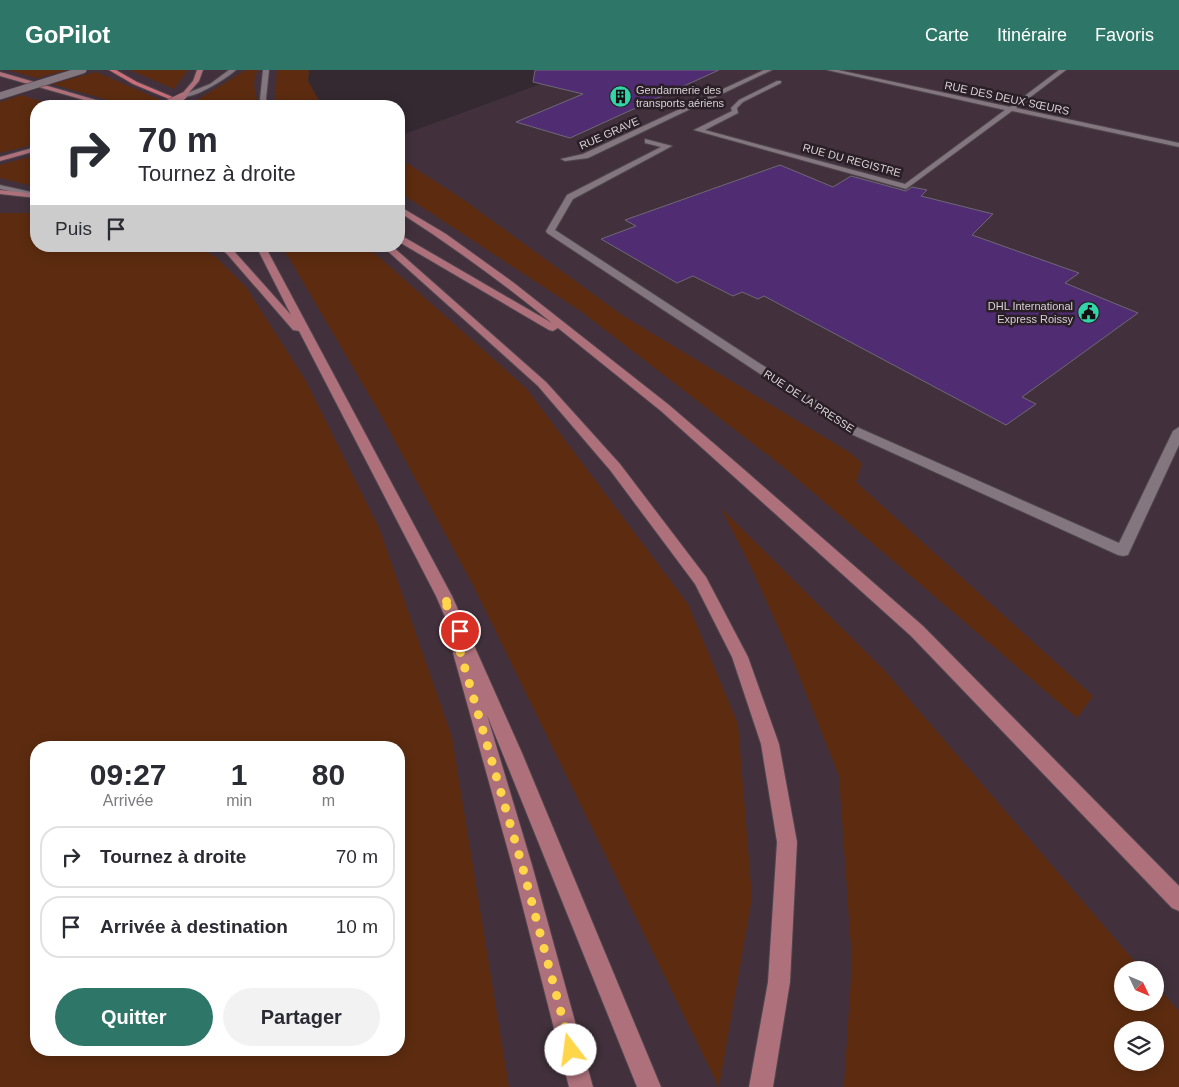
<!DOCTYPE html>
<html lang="fr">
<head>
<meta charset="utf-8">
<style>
  :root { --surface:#fff; --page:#f2f2f3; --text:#2b2b33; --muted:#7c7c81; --line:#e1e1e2; --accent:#2e7768 }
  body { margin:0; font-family:Helvetica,sans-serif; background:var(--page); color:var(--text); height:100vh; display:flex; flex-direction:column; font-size:19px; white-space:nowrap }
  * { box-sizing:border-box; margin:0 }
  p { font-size:16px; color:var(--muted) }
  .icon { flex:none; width:28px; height:28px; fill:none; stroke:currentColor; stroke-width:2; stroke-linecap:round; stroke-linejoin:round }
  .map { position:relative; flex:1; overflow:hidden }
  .panel { position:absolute; left:30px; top:671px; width:375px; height:315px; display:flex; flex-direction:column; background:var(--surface); border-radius:20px; box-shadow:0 2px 12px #0003 }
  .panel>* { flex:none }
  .banner { position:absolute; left:30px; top:30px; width:375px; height:152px; border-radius:20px; box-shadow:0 2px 12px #0003; background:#fff; color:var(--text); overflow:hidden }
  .needle { width:32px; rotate:134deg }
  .fabs { position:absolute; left:1114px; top:891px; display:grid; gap:10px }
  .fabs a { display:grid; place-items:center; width:50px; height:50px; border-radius:50%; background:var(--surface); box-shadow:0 2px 12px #0003; font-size:25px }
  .pin { position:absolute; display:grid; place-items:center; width:42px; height:42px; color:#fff; margin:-21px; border:2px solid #fff; border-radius:50%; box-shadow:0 1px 5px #0007 }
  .me { position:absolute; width:55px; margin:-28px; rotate:345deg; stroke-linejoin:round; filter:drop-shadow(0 0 4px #0008) }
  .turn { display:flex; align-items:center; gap:18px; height:105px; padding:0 25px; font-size:22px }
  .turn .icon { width:65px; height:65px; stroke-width:2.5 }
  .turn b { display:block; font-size:35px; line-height:42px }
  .then { display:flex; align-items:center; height:48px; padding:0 25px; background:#0003; gap:10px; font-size:19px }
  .eta { display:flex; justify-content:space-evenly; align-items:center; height:85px; text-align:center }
  .eta b { font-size:30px; font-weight:700; line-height:35px }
  .cta { display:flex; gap:10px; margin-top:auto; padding:10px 25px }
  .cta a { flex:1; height:58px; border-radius:30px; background:var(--accent); color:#fff; font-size:20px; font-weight:700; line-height:58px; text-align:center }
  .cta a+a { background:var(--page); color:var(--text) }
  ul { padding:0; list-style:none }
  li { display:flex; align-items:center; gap:15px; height:62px; margin:0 10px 8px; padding:0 15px; border:2px solid var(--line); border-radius:20px }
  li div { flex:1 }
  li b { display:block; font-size:19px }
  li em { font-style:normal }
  header { display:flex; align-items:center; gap:30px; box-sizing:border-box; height:70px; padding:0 25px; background:var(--accent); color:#fff }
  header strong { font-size:24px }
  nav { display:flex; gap:28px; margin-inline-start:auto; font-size:18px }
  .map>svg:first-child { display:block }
  .built { fill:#42313c; fill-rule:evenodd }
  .green { fill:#5d2c10; fill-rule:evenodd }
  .building { fill:#502c72; stroke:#6e6875 }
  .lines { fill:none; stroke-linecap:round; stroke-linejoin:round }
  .minor-casing { stroke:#4f464d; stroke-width:2 }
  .major-casing { stroke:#4f464d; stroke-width:2 }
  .highway-casing { stroke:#4f464d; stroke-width:2 }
  .minor { fill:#84767f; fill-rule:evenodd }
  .major { fill:#ae717c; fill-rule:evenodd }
  .highway { fill:#ca6e7a; fill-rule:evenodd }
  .minor-bridge-casing { stroke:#4f464d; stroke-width:8; stroke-linecap:butt }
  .major-bridge-casing { stroke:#4f464d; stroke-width:8; stroke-linecap:butt }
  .minor-bridge { stroke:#84767f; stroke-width:7 }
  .major-bridge { stroke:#ae717c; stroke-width:7 }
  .route { stroke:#ffd54a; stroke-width:9; stroke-dasharray:0 16.2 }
  .labels { text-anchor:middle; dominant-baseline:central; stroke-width:5; stroke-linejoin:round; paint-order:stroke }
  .far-poi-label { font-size:11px; fill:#d6cfd4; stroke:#2a1f26; text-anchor:start }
  .far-street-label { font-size:11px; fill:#d6cfd4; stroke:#2a1f26 }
</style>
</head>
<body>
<header>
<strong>GoPilot</strong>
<nav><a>Carte</a><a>Itinéraire</a><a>Favoris</a></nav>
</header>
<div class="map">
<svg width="1179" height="1017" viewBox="0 0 1179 1017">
  <rect width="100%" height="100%" fill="#342930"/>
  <!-- built -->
  <path class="built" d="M 0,0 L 309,0 L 308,11 L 322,36 L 36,36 L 36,176 L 399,176 L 399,66 L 554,9 L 634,0 L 1179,0 L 1179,1017 L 0,1017 ZM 36,678 L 399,678 L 399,980 L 36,980 ZM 1122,900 L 1155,900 L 1155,932 L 1122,932 ZM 1122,960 L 1155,960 L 1155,992 L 1122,992 Z"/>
  <!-- green -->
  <path class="green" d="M 8,0 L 68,0 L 37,8 Z
    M 130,0 L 188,0 L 174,19 Z
    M 246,0 L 258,0 C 251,11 255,25 260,36 L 221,36 L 197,30 Z
    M 277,0 L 309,0 L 308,11 L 322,36 L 279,36 L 275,31 Z
    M 96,2 L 161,30 L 149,36 L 129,36 L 52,14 Z
    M 21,25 L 56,36 L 36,36 L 36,74 L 0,83 L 0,32 Z
    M 36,85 L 36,117 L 0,108 L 0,95 Z
    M 399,88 L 464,130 L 622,245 L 849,382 L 862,393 L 856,412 L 1093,626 L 1077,648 L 782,396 L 582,242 L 399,122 Z
    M 0,143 L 36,143 L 36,176 L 197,176 L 216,187 L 246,217 L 306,311 L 380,460 L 452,667 L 509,1017 L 0,1017 ZM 36,678 L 399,678 L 399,980 L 36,980 Z
    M 280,176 L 366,176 L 370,179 L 526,318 L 688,534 L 738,654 L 752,828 L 719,1017 L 474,517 L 382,347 L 289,188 Z
    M 721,438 L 884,600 L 1142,900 L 1122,900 L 1122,932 L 1155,932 L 1155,915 L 1179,941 L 1179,1017 L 844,1017 L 852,891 L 839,706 L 792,588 L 752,499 ZM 1122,960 L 1155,960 L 1155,992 L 1122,992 Z"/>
  <!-- building -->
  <path class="building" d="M 535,0 L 719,0 L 570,68 L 516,52 L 583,24 L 533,12 Z
    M 780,95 L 833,117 L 851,106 L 906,121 L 912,117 L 927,120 L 921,126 L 993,144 L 972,165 L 1079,203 L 1065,213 L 1138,243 L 1022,327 L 1036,334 L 1006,355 L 764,226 L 758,229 L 742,222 L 733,226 L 693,206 L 677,213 L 601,169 L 636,156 L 625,150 Z"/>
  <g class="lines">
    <defs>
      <path id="minor" d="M 229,0 L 236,0 C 227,8 190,32 180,26 L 210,14 Z
        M 263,0 L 269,0 L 266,29 L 271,36 L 265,36 L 260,29 Z
        M 764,0 L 772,0 L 588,88 L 565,91 L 561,89 L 583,84 Z
        M 827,0 L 838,0 L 1010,37 L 1059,0 L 1066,0 L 1016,38 L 1179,73 L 1179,77 L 1012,41 L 906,119 L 694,60 L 732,41 L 731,38 L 739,30 L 777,11 L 781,11 L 781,13 L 743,32 L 737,38 L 738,43 L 705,60 L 905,114 L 1005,40 Z
        M 645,69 L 672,76 L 573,129 L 555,160 L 859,358 L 1119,473 L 1173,361 L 1179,357 L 1179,375 L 1128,485 L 1123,486 L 1118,485 L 851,364 L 547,163 L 546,161 L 567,125 L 661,77 L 645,73 Z
        M 0,115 L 36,123 L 36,127 L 0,119 Z"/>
      <path id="major" d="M 197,0 L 203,0 L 199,11 L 185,27 L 181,27 L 181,25 L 193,11 Z
        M 0,2 L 113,35 L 114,36 L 105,36 L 0,6 Z
        M 36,77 L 36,81 L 0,91 L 0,87 Z
        M 0,120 L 36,124 L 36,128 L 0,124 Z
        M 399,136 L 446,164 L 514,213 L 669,335 L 740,396 L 923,556 L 1179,816 L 1179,841 L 1172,838 L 911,566 L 661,341 L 558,258 L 553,261 L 549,260 L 399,172 L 399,165 L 402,166 L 552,253 C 503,213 452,176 399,142 Z
        M 217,176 L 228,176 L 233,180 L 291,245 L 256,176 L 265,176 L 452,526 L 522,683 L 661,1017 L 637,1017 L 487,645 L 532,795 L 593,1017 L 569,1017 L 512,795 L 453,583 L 455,578 L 458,577 L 436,526 L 299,261 L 293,260 L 227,184 Z
        M 382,176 L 392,176 L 546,312 L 620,394 L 706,507 L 748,587 L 779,674 L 797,772 L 790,912 L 773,1017 L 749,1017 L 768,912 L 777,772 L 761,674 L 732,587 L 695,514 L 610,400 L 538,316 Z"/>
      <path id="highway" d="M 109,0 L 116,0 L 137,12 L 194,36 L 186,36 L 133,14 Z"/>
    </defs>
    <!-- minor casing -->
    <use href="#minor" class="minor-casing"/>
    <!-- major casing -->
    <use href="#major" class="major-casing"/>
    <!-- highway casing -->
    <use href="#highway" class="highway-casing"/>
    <!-- minor -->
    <use href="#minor" class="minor"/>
    <!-- major -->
    <use href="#major" class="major"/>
    <!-- highway -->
    <use href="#highway" class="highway"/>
    <defs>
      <path id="minor-bridge" d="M 0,26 L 83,0"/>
      <path id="major-bridge" d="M 163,36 L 183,26"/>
    </defs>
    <!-- minor-bridge casing -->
    <use href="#minor-bridge" class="minor-bridge-casing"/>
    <!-- major-bridge casing -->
    <use href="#major-bridge" class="major-bridge-casing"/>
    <!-- minor-bridge -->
    <use href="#minor-bridge" class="minor-bridge"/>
    <!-- major-bridge -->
    <use href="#major-bridge" class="major-bridge"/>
  </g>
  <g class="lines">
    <!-- route -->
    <path class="route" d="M 460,561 L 444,526 L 522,795 L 571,980"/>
  </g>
  <!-- icons -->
  <defs>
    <symbol id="building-disc" viewBox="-11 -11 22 22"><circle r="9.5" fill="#32d4a9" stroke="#2a1f26"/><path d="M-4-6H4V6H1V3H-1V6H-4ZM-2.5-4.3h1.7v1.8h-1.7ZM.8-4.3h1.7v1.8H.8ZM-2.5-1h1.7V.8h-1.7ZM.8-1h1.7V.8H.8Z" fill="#111"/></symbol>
    <symbol id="civic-disc" viewBox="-11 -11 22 22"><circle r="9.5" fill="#32d4a9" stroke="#2a1f26"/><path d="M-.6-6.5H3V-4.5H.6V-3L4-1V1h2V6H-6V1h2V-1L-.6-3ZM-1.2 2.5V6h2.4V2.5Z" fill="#111"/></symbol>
  </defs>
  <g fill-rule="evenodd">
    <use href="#building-disc" x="608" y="14" width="25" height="25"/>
    <use href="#civic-disc" x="1076" y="230" width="25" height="25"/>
  </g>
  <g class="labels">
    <!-- far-poi labels -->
    <g class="far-poi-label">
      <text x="636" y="20">Gendarmerie des<tspan x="636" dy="13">transports aériens</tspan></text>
      <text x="1073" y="236" text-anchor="end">DHL International<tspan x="1073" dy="13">Express Roissy</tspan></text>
    </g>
    <!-- far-street labels -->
    <g class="far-street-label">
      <text transform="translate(1007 28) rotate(12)">RUE DES DEUX SŒURS</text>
      <text transform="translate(609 63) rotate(-24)">RUE GRAVE</text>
      <text transform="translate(852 90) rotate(15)">RUE DU REGISTRE</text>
      <text transform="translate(809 331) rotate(33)">RUE DE LA PRESSE</text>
    </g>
  </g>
</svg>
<div class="fabs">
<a><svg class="needle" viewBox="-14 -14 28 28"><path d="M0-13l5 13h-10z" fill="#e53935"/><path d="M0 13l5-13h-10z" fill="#7c7c81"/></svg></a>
<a><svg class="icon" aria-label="layers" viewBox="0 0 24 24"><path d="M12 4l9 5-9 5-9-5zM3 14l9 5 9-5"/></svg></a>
</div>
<div class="pin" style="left:460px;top:561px;background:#d93025"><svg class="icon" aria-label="arrive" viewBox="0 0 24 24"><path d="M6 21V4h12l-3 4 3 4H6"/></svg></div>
<svg class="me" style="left:571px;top:980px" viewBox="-20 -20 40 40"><circle r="19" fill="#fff"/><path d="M0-13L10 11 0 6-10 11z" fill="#ffd54a"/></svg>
<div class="banner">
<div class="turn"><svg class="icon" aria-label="right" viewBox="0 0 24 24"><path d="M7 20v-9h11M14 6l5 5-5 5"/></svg><div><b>70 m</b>Tournez à droite</div></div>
<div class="then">Puis<svg class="icon" aria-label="arrive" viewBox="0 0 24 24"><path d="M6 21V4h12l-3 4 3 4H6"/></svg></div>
</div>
<section class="panel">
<div class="eta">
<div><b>09:27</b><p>Arrivée</p></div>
<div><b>1</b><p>min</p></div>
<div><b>80</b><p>m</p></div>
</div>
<ul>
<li><svg class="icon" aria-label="right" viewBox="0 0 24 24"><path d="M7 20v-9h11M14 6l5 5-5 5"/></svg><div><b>Tournez à droite</b></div><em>70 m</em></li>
<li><svg class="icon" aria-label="arrive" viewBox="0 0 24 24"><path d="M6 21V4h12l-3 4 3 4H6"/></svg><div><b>Arrivée à destination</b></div><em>10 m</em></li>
</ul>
<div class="cta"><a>Quitter</a><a>Partager</a></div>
</section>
</div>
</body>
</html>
